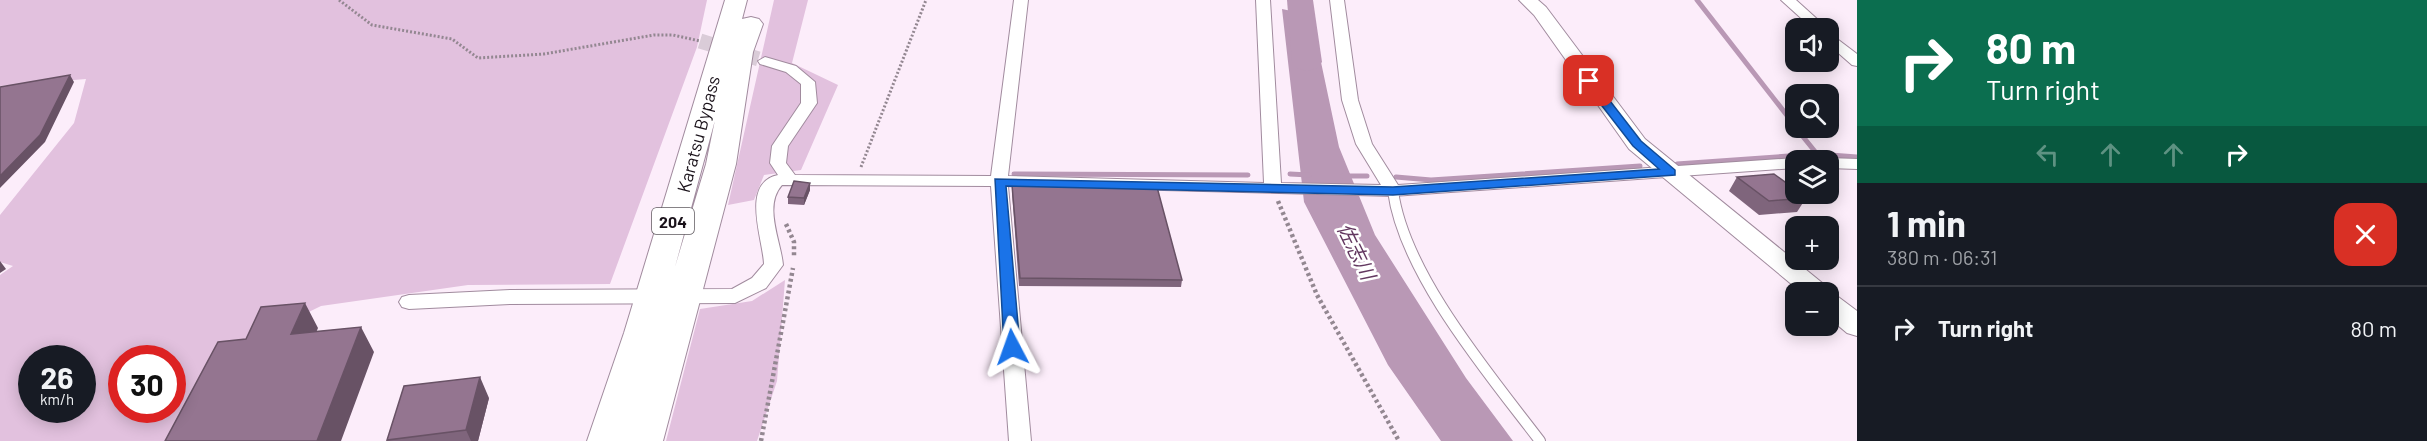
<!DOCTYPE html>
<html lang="en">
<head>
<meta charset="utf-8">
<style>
  :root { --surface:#171b24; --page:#20242c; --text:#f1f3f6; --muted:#9ea1a6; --line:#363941 }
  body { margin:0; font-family:Barlow,"Noto Sans JP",sans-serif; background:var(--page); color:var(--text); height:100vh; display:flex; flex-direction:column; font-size:22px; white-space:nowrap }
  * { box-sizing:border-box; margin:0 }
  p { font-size:20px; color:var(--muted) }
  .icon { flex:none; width:33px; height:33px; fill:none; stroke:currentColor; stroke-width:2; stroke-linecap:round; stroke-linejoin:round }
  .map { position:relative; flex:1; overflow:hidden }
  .panel { display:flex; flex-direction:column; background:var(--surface); width:570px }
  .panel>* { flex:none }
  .hud { background:#0b6e4f; color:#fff; overflow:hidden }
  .fabs { position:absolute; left:1785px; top:18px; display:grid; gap:12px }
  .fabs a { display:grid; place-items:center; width:54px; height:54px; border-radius:12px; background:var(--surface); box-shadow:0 3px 15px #0003; font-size:30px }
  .speed { position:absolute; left:18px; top:345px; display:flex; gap:12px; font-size:30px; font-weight:700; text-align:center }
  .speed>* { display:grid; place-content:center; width:78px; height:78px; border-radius:50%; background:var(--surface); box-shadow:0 3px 15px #0003; line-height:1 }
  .speed small { font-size:15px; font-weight:400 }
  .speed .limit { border:9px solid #d22; background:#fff; color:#111 }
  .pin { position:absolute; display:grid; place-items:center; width:51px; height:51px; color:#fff; margin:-26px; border-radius:12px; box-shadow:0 3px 9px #0006 }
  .me { position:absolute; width:66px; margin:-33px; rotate:356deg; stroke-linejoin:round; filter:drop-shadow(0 0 4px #0008) }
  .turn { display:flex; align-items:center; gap:21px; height:126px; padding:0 30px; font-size:27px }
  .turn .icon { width:78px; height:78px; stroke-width:2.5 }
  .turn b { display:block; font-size:42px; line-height:51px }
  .lanes { display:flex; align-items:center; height:57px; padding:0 30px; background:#0003; justify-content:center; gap:30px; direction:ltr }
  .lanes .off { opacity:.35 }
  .round { display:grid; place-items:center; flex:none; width:63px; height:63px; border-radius:18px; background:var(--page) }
  .summary { display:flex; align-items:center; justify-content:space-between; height:102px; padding:0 30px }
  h1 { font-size:36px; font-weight:700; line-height:45px }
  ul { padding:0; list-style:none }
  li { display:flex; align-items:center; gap:18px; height:84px; padding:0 30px; border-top:2px solid var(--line) }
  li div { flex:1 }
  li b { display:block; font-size:22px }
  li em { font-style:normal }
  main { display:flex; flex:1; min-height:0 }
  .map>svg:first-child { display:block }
  .green { fill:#e2c1de; fill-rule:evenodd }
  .water { fill:#b998b5 }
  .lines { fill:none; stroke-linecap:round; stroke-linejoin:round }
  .stream { stroke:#b998b5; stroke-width:5 }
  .river { fill:#b998b5; fill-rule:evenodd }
  .street-tunnel { stroke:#daccd8; stroke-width:15; stroke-dasharray:15 8; stroke-linecap:butt }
  .lane-casing { stroke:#a18b9e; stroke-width:12 }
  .street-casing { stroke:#a18b9e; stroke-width:2 }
  .secondary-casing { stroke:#a18b9e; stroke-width:2 }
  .highway-casing { stroke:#a18b9e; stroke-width:2 }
  .path-far1 { stroke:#938791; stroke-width:3; stroke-dasharray:2 2; stroke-linecap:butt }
  .path { stroke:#938791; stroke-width:4.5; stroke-dasharray:3 3; stroke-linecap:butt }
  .lane { stroke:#fff; stroke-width:10 }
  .street { fill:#fff; fill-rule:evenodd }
  .secondary { fill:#fff; fill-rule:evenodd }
  .highway { fill:#fff; fill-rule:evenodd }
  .wall { fill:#7f657c }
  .shaded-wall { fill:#685265 }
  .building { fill:#947590; stroke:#685265; stroke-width:1.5 }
  .route { fill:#1a73e8; stroke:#114b97; stroke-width:1.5 }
  .labels { text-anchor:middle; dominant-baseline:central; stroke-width:5; stroke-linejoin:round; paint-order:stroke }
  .shield { fill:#fff; stroke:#5f595f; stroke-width:1.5 }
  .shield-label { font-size:16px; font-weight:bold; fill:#1a121a }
  .street-label { font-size:18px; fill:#1a121a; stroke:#fff }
  .water-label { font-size:20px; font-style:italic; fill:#633860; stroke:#fff }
</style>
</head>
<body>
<main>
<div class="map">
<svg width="1857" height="441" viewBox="0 0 1857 441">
  <rect width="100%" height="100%" fill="#fcedfa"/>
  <!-- green -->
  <path class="green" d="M 0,0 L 707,0 L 697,47 L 610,284 L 468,285 L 321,306 L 231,350 L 179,441 L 0,441 L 0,275 L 13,266 L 0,262 L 0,215 L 74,123 L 86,79 L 0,86 ZM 32,358 L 82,358 L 82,410 L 32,410 ZM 122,358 L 172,358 L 172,410 L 122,410 Z
    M 774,0 L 808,0 L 792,63 L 838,85 L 801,170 L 764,175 L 754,200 L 728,205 Z
    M 785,280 L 777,381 L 757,441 L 666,441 L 700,309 L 752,301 Z"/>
  <!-- water -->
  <path class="water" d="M 1282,9 L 1311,15 L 1339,147 L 1375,235 L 1466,378 L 1513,441 L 1441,441 L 1388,365 L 1304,202 Z"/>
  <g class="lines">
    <!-- stream -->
    <path class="stream" d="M 1697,0 L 1796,127
      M 1796,128 L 1817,154
      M 1677,164 L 1817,154 L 1857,157
      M 1014,174 L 1248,175
      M 1290,174 L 1309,175
      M 1343,176 L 1367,176
      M 1396,177 L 1431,180 L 1640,166"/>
    <!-- river -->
    <path class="river" d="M 1287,0 L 1313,0 L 1322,62 L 1317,68 L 1307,71 L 1297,68 L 1292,62 Z"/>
    <!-- street-tunnel -->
    <path class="street-tunnel" d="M 700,41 L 765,61"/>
    <defs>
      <path id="lane" d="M 1393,191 C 1404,274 1489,374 1540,441"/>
      <path id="street" d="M 1014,0 L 1028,0 L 1008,176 L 1264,183 L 1256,0 L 1270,0 L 1281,183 L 1381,185 L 1356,144 L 1342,100 L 1330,0 L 1344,0 L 1358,100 L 1372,144 L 1398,185 L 1796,158 L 1803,160 L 1796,160 L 1796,168 L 1393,196 L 1008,186 L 1031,441 L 1009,441 L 991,186 L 782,185 C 763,206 781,241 783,265 L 766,288 L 735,303 L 510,304 L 409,309 L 402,307 L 399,302 L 402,297 L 409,295 L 510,290 L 732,289 L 752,278 L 764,264 C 763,239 740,183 778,175 L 770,163 L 772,146 L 801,103 L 801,84 L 786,72 L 760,64 L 758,61 L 765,57 L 796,66 L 815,82 L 817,103 L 788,146 L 786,163 L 795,175 L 991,176 Z
        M 1781,0 L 1796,0 L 1827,28 L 1812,28 Z
        M 1828,32 L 1857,54 L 1857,66 L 1852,65 L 1828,44 Z
        M 1828,158 L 1857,159 L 1857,169 L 1828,168 L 1828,160 L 1821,160 Z"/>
      <path id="secondary" d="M 1519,0 L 1538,0 L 1546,7 L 1645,139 L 1826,286 L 1829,293 L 1837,296 L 1857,311 L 1857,336 L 1847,333 L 1828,317 L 1828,292 L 1801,292 L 1629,149 L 1534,15 Z"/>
      <path id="highway" d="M 725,0 L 747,0 L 742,19 L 751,17 L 759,19 L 763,24 L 753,52 L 736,164 L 663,441 L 587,441 L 624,333 ZM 715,120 L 706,164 L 675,267 Z"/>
    </defs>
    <!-- lane casing -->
    <use href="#lane" class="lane-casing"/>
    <!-- street casing -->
    <use href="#street" class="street-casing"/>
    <!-- secondary casing -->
    <use href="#secondary" class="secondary-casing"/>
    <!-- highway casing -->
    <use href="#highway" class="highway-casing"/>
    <!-- path-far1 -->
    <path class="path-far1" d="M 339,0 L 372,25 L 452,39 L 478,58 L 544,54 L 654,35 L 673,35 L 700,41
      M 861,167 L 926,0"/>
    <!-- path -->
    <path class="path" d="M 1278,201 L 1317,295 L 1399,441
      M 786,224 L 794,242 L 794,257
      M 761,441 L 793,268"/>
    <!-- lane -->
    <use href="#lane" class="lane"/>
    <!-- street -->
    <use href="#street" class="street"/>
    <!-- secondary -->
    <use href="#secondary" class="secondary"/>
    <!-- highway -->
    <use href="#highway" class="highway"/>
  </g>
  <!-- wall -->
  <path class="wall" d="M 1737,177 L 1806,198 L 1797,212 L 1759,215 L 1729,191 Z
    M 810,183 L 810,190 L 804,205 L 788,204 L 788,197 Z
    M 1012,185 L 1182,280 L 1181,287 L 1019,286 L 1012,193 Z
    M 489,398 L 478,441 L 387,441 L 387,440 Z"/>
  <!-- shaded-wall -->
  <path class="shaded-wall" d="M 70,75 L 74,82 L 45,142 L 0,188 L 0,176 Z
    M 810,183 L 810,190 L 804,205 L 804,198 Z
    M 0,261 L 6,269 L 0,273 Z
    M 305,303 L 318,328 L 305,359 L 291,334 Z
    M 361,327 L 374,352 L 341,441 L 317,441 Z
    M 480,377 L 489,398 L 478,441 L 471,441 L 466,430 Z"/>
  <!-- building -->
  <path class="building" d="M 70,75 L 40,135 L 0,176 L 0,87 Z
    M 1774,174 L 1796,190 L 1796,194 L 1800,194 L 1806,198 L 1769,201 L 1737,177 Z
    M 794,181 L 810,183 L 804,198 L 788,197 Z
    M 1012,185 L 1157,187 L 1182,280 L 1020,278 Z
    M 305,303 L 291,334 L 361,327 L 317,441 L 165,441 L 218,342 L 246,339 L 261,307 Z
    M 480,377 L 466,430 L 387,440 L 404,386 Z"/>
  <!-- route -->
  <path class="route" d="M 1585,79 L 1593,79 L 1641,141 L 1675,170 L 1675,175 L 1393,195 L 1006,186 L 1020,347 L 1012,352 L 1004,347 L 995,179 L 1393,187 L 1659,169 L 1633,146 L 1585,84 Z"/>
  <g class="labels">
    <!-- shield labels -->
    <rect class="shield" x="652" y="208" width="42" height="26" rx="4.5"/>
    <g class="shield-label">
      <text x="673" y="221">204</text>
    </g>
    <!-- street labels -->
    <g class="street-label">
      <text transform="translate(698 134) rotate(-75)">Karatsu Bypass</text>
    </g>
    <!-- water labels -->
    <g class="water-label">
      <text transform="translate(1357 251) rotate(64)">佐志川</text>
    </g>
  </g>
</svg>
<div class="fabs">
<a><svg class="icon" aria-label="sound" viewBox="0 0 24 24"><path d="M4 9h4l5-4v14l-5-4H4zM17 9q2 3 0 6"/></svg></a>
<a><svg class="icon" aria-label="search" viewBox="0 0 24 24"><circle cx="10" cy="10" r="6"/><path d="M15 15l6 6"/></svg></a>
<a><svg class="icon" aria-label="layers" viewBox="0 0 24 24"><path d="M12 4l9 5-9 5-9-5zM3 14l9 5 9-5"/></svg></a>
<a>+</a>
<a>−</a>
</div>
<div class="speed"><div>26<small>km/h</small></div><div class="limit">30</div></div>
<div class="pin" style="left:1589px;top:81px;background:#d93025"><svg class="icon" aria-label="arrive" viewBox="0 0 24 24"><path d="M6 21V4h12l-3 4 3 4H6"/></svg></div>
<svg class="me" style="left:1012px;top:347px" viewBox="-20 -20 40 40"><path d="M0-17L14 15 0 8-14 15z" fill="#1a73e8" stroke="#fff" stroke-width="4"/></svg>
</div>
<section class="panel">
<div class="hud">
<div class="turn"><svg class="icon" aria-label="right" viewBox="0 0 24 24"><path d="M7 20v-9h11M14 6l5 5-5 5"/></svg><div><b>80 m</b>Turn right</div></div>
<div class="lanes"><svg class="icon off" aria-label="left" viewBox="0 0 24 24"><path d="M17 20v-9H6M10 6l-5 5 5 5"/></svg><svg class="icon off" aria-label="ahead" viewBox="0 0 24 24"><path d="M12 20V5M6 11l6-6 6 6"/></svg><svg class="icon off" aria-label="ahead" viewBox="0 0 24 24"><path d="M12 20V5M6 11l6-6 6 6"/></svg><svg class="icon" aria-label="right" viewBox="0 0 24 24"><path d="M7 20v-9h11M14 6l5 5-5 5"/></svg></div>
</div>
<div class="summary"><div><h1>1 min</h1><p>380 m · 06:31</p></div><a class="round" style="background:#d93025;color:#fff"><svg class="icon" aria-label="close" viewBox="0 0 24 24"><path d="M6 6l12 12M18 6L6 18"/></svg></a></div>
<ul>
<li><svg class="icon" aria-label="right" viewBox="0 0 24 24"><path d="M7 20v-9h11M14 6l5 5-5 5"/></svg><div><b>Turn right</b></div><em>80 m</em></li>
</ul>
</section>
</main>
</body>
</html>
